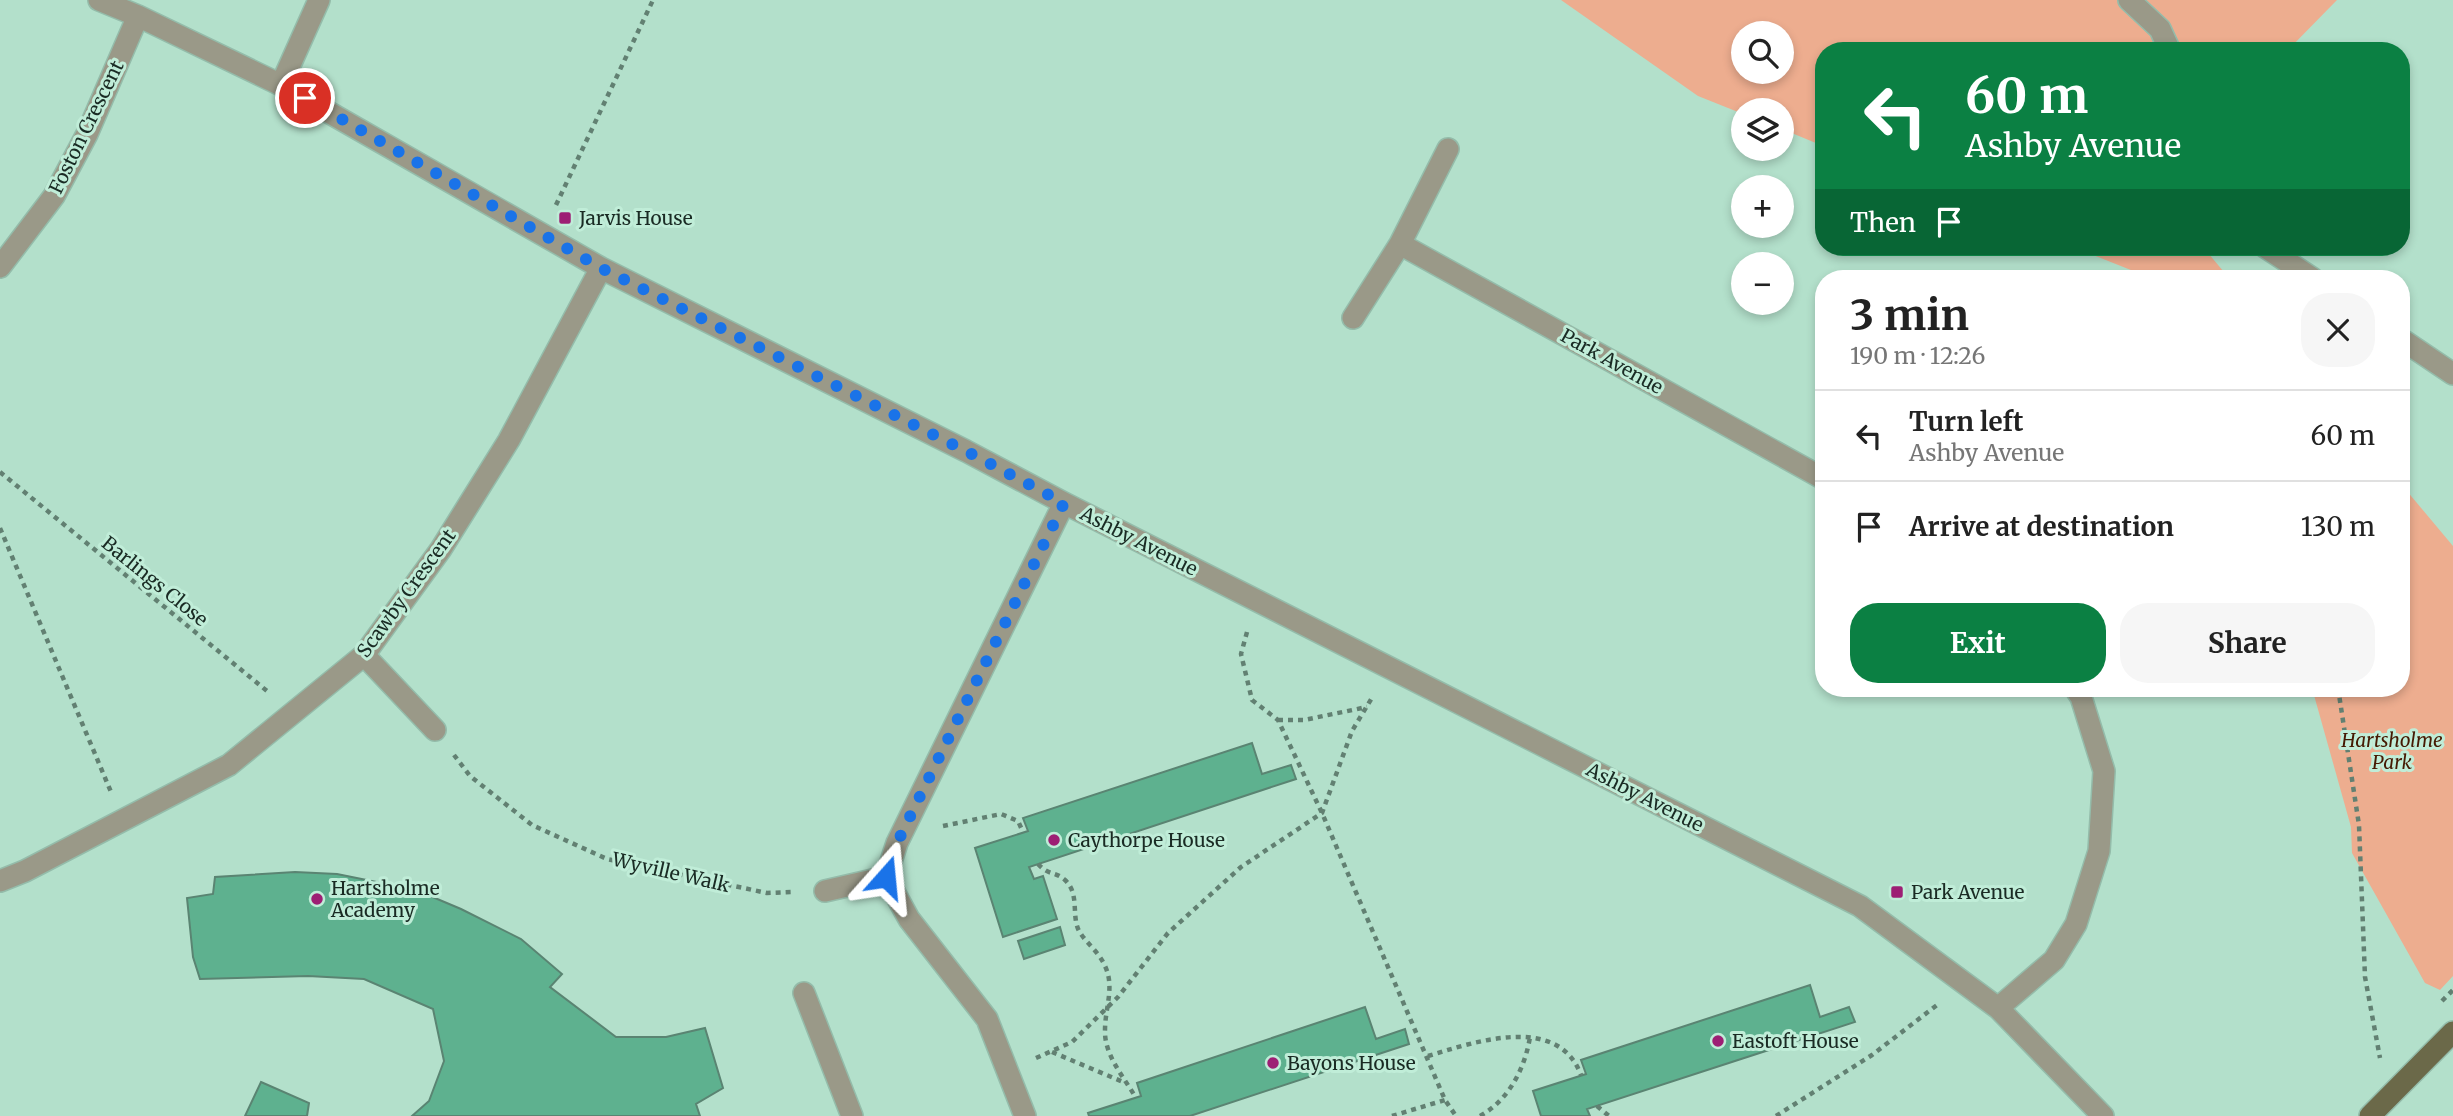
<!DOCTYPE html>
<html lang="en">
<head>
<meta charset="utf-8">
<style>
  :root { --surface:#fff; --page:#f6f6f6; --text:#222; --muted:#767676; --line:#e0e0e0; --accent:#0b8043 }
  body { margin:0; font-family:Merriweather,serif; background:var(--page); color:var(--text); height:100vh; display:flex; flex-direction:column; font-size:26px; white-space:nowrap }
  * { box-sizing:border-box; margin:0 }
  p { font-size:23px; color:var(--muted) }
  .icon { flex:none; width:38px; height:38px; fill:none; stroke:currentColor; stroke-width:2; stroke-linecap:round; stroke-linejoin:round }
  .map { position:relative; flex:1; overflow:hidden }
  .sheet { position:absolute; left:1815px; top:270px; width:595px; height:427px; display:flex; flex-direction:column; background:var(--surface); border-radius:28px; box-shadow:0 4px 10px #0003 }
  .sheet>* { flex:none }
  .guide { position:absolute; left:1815px; top:42px; width:595px; height:214px; border-radius:28px; box-shadow:0 4px 10px #0003; background:#0b8043; color:#fff; overflow:hidden }
  .buttons { position:absolute; left:1731px; top:21px; display:grid; gap:14px }
  .buttons a { display:grid; place-items:center; width:63px; height:63px; border-radius:50%; background:var(--surface); box-shadow:0 4px 10px #0003; font-size:35px }
  .pin { position:absolute; display:grid; place-items:center; width:60px; height:60px; color:#fff; margin:-30px; border:4px solid #fff; border-radius:50%; box-shadow:0 2px 7px #0007 }
  .me { position:absolute; width:77px; margin:-38px; rotate:18deg; stroke-linejoin:round; filter:drop-shadow(0 0 5px #0008) }
  .turn { display:flex; align-items:center; gap:24px; height:147px; padding:0 35px; font-size:32px }
  .turn .icon { width:91px; height:91px; stroke-width:2.5 }
  .turn b { display:block; font-size:49px; line-height:60px }
  .then { display:flex; align-items:center; height:66px; padding:0 35px; background:#0003; gap:14px; font-size:26px }
  .round { display:grid; place-items:center; flex:none; width:74px; height:74px; border-radius:28px; background:var(--page) }
  .headline { display:flex; align-items:center; justify-content:space-between; height:119px; padding:0 35px }
  h1 { font-size:42px; font-weight:700; line-height:52px }
  .cta { display:flex; gap:14px; margin-top:auto; padding:14px 35px }
  .cta a { flex:1; height:80px; border-radius:28px; background:var(--accent); color:#fff; font-size:28px; font-weight:700; line-height:80px; text-align:center }
  .cta a+a { background:var(--page); color:var(--text) }
  ul { padding:0; list-style:none }
  li { display:flex; align-items:center; gap:21px; height:91px; padding:0 35px; border-top:2px solid var(--line) }
  li div { flex:1 }
  li b { display:block; font-size:26px }
  li em { font-style:normal }
  .map>svg:first-child { display:block }
  .green { fill:#edad8f; fill-rule:evenodd }
  .building { fill:#5eb18f; stroke:#5a8472; stroke-width:2 }
  .lines { fill:none; stroke-linecap:round; stroke-linejoin:round }
  .minor-casing { stroke:#94bcaa; stroke-width:24 }
  .major-casing { stroke:#94bcaa; stroke-width:24 }
  .path { stroke:#628072; stroke-width:4.5; stroke-dasharray:5 5; stroke-linecap:butt }
  .minor { stroke:#9a9988; stroke-width:21 }
  .major { stroke:#6b6949; stroke-width:21 }
  .route { stroke:#1a73e8; stroke-width:12; stroke-dasharray:0 21.6 }
  .poi-dot { fill:#9d1f74; stroke:#c0edd8; stroke-width:2.5 }
  .labels { text-anchor:middle; dominant-baseline:central; stroke-width:6; stroke-linejoin:round; paint-order:stroke }
  .street-label { font-size:19px; fill:#1a2b24; stroke:#c0edd8 }
  .poi-label { font-size:19px; fill:#1a2b24; stroke:#c0edd8; text-anchor:start }
  .park-label { font-size:19px; font-style:italic; fill:#461a03; stroke:#c0edd8 }
</style>
</head>
<body>
<div class="map">
<svg width="2453" height="1116" viewBox="0 0 2453 1116">
  <rect width="100%" height="100%" fill="#b3e0cb"/>
  <!-- green -->
  <path class="green" d="M 1561,0 L 2337,0 L 2287,51 L 1824,51 L 1823,146 L 1782,129 L 1782,110 L 1743,110 L 1743,114 L 1698,96 ZM 1743,33 L 1782,33 L 1782,72 L 1743,72 Z
    M 2073,247 L 2203,247 L 2229,278 L 2151,278 Z
    M 2401,484 L 2453,546 L 2453,976 L 2440,990 L 2425,983 L 2352,853 L 2351,827 L 2312,688 L 2401,688 Z"/>
  <!-- building -->
  <path class="building" d="M 1252,743 L 1262,774 L 1291,765 L 1296,779 L 1029,867 L 1034,879 L 1043,876 L 1057,919 L 1003,937 L 975,848 L 1028,831 L 1023,818 Z
    M 295,872 L 337,874 L 416,890 L 461,909 L 521,939 L 562,974 L 550,987 L 616,1037 L 666,1037 L 705,1028 L 723,1088 L 696,1104 L 700,1116 L 412,1116 L 429,1101 L 444,1061 L 433,1009 L 364,979 L 308,976 L 200,979 L 193,957 L 187,898 L 213,894 L 215,877 Z
    M 1060,927 L 1065,945 L 1024,959 L 1018,941 Z
    M 1810,985 L 1820,1017 L 1849,1007 L 1855,1022 L 1587,1109 L 1590,1116 L 1541,1116 L 1533,1091 L 1586,1074 L 1581,1060 Z
    M 1365,1007 L 1376,1039 L 1405,1029 L 1409,1044 L 1190,1116 L 1089,1116 L 1088,1113 L 1141,1096 L 1137,1083 Z
    M 261,1082 L 309,1103 L 307,1116 L 245,1116 Z"/>
  <g class="lines">
    <defs>
      <path id="minor" d="M 99,0 L 138,16 L 281,85 L 601,268 L 966,451 L 1064,503 L 1860,906 L 1998,1008 L 2103,1116
        M 2129,0 L 2160,29 L 2170,51
        M 281,85 L 319,0
        M 1400,244 L 1448,149
        M 2265,247 L 2312,278
        M 0,267 L 54,196 L 87,134 L 138,16
        M 1353,318 L 1400,244 L 1824,479
        M 2401,339 L 2453,374
        M 364,655 L 435,730
        M 0,881 L 25,871 L 229,765 L 364,655 L 441,549 L 509,440 L 601,268
        M 825,891 L 886,877
        M 804,993 L 852,1116
        M 1998,1008 L 2054,960 L 2076,924 L 2099,851 L 2104,771 L 2081,697 L 2075,688
        M 1025,1116 L 987,1019 L 909,919 L 886,877 L 897,843 L 1064,503"/>
      <path id="major" d="M 2370,1116 L 2453,1032"/>
    </defs>
    <!-- minor casing -->
    <use href="#minor" class="minor-casing"/>
    <!-- major casing -->
    <use href="#major" class="major-casing"/>
    <!-- path -->
    <path class="path" d="M 556,205 L 653,0
      M 0,472 L 267,691
      M 0,528 L 111,792
      M 1247,632 L 1241,654 L 1252,700 L 1278,720 L 1322,813 L 1445,1100 L 1456,1116
      M 2338,688 L 2359,825 L 2365,977 L 2380,1058
      M 1278,720 L 1304,720 L 1367,707
      M 454,755 L 470,776 L 532,825 L 607,859 L 767,893 L 792,892
      M 943,826 L 1001,814 L 1018,821 L 1023,832
      M 1038,864 C 1049,876 1055,871 1065,880 C 1080,894 1071,915 1079,931 C 1086,943 1099,952 1105,966 C 1115,987 1105,1008 1105,1030 C 1104,1055 1124,1077 1136,1098
      M 2442,1001 L 2453,990
      M 1052,1052 L 1128,1084
      M 1428,1056 C 1474,1042 1558,1013 1581,1075
      M 1036,1058 L 1072,1042 L 1118,997 L 1168,933 L 1241,867 L 1322,813 L 1352,731 L 1373,696
      M 1597,1106 L 1609,1116
      M 1392,1116 L 1445,1100
      M 1480,1116 C 1509,1100 1525,1068 1530,1037
      M 1776,1116 L 1872,1055 L 1937,1005"/>
    <!-- minor -->
    <use href="#minor" class="minor"/>
    <!-- major -->
    <use href="#major" class="major"/>
  </g>
  <g class="lines">
    <!-- route -->
    <path class="route" d="M 305,98 L 601,268 L 966,451 L 1064,503 L 897,843 L 886,877"/>
  </g>
  <!-- markers -->
  <g class="poi-dot">
    <rect x="558" y="211" width="14" height="14" rx="3.5"/>
    <circle cx="1054" cy="840" r="7"/>
    <rect x="1890" y="885" width="14" height="14" rx="3.5"/>
    <circle cx="317" cy="899" r="7"/>
    <circle cx="1718" cy="1041" r="7"/>
    <circle cx="1273" cy="1063" r="7"/>
  </g>
  <g class="labels">
    <!-- street labels -->
    <g class="street-label">
      <text transform="translate(86 127) rotate(-64)">Foston Crescent</text>
      <text transform="translate(1612 361) rotate(29)">Park Avenue</text>
      <text transform="translate(1139 541) rotate(27)">Ashby Avenue</text>
      <text transform="translate(155 581) rotate(39)">Barlings Close</text>
      <text transform="translate(406 593) rotate(-54)">Scawby Crescent</text>
      <text transform="translate(1645 797) rotate(27)">Ashby Avenue</text>
      <text transform="translate(671 872) rotate(13)">Wyville Walk</text>
    </g>
    <!-- poi labels -->
    <g class="poi-label">
      <text x="579" y="218">Jarvis House</text>
      <text x="1068" y="840">Caythorpe House</text>
      <text x="331" y="888">Hartsholme<tspan x="331" dy="22">Academy</tspan></text>
      <text x="1911" y="892">Park Avenue</text>
      <text x="1732" y="1041">Eastoft House</text>
      <text x="1287" y="1063">Bayons House</text>
    </g>
    <!-- park labels -->
    <g class="park-label">
      <text x="2392" y="740">Hartsholme<tspan x="2392" dy="22">Park</tspan></text>
    </g>
  </g>
</svg>
<div class="buttons">
<a><svg class="icon" aria-label="search" viewBox="0 0 24 24"><circle cx="10" cy="10" r="6"/><path d="M15 15l6 6"/></svg></a>
<a><svg class="icon" aria-label="layers" viewBox="0 0 24 24"><path d="M12 4l9 5-9 5-9-5zM3 14l9 5 9-5"/></svg></a>
<a>+</a>
<a>−</a>
</div>
<div class="pin" style="left:305px;top:98px;background:#d93025"><svg class="icon" aria-label="arrive" viewBox="0 0 24 24"><path d="M6 21V4h12l-3 4 3 4H6"/></svg></div>
<svg class="me" style="left:886px;top:877px" viewBox="-20 -20 40 40"><path d="M0-17L14 15 0 8-14 15z" fill="#1a73e8" stroke="#fff" stroke-width="4"/></svg>
<div class="guide">
<div class="turn"><svg class="icon" aria-label="left" viewBox="0 0 24 24"><path d="M17 20v-9H6M10 6l-5 5 5 5"/></svg><div><b>60 m</b>Ashby Avenue</div></div>
<div class="then">Then<svg class="icon" aria-label="arrive" viewBox="0 0 24 24"><path d="M6 21V4h12l-3 4 3 4H6"/></svg></div>
</div>
<section class="sheet">
<div class="headline"><div><h1>3 min</h1><p>190 m · 12:26</p></div><a class="round"><svg class="icon" aria-label="close" viewBox="0 0 24 24"><path d="M6 6l12 12M18 6L6 18"/></svg></a></div>
<ul>
<li><svg class="icon" aria-label="left" viewBox="0 0 24 24"><path d="M17 20v-9H6M10 6l-5 5 5 5"/></svg><div><b>Turn left</b><p>Ashby Avenue</p></div><em>60 m</em></li>
<li><svg class="icon" aria-label="arrive" viewBox="0 0 24 24"><path d="M6 21V4h12l-3 4 3 4H6"/></svg><div><b>Arrive at destination</b></div><em>130 m</em></li>
</ul>
<div class="cta"><a>Exit</a><a>Share</a></div>
</section>
</div>
</body>
</html>
